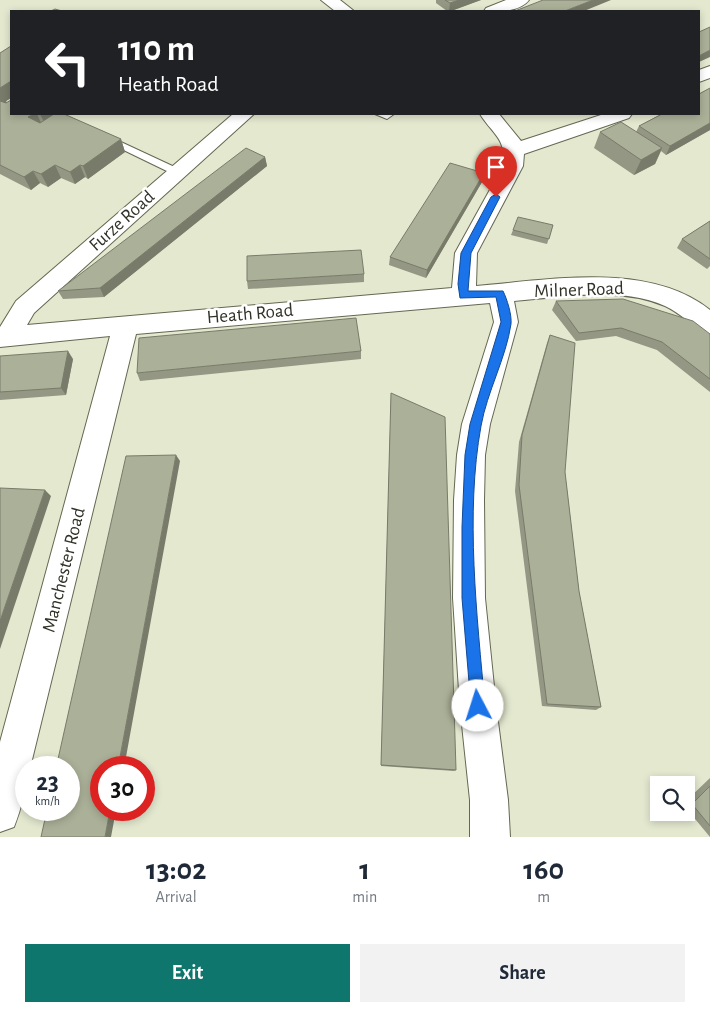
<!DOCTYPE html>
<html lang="en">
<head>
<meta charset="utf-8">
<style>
  :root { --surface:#fff; --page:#f2f2f3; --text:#1f2937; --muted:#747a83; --accent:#0f766e }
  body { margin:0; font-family:"Alegreya Sans",sans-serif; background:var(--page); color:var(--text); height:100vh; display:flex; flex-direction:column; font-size:19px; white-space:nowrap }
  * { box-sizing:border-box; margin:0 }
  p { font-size:16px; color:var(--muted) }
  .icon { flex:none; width:28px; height:28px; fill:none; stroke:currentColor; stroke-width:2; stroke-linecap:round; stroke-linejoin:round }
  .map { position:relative; height:837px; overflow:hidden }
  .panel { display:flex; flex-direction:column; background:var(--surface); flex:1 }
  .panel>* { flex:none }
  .top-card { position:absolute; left:10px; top:10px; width:690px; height:105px; border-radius:0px; box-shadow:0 2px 8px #0003; background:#202124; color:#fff; overflow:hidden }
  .tools { position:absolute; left:650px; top:776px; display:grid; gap:10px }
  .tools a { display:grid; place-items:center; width:45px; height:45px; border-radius:0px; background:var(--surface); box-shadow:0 2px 8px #0003; font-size:25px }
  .speed { position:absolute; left:15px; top:756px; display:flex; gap:10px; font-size:25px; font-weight:700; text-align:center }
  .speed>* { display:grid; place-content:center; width:65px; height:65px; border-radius:50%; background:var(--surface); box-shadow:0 2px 8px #0003; line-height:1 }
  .speed small { font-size:12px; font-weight:400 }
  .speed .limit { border:8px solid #d22; background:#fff; color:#111 }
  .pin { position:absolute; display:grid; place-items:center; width:42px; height:42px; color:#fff; margin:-51px -21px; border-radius:50% 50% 50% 0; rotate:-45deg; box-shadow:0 0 5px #0007 }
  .pin .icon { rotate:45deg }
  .me { position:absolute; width:55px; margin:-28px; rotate:355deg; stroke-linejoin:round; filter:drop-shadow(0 0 4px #0008) }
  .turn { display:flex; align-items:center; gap:18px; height:105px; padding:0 25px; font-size:22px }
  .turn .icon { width:65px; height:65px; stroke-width:2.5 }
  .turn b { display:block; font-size:35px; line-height:42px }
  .eta { display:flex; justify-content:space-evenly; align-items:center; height:85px; text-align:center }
  .eta b { font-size:30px; font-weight:700; line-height:35px }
  .primary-button { display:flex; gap:10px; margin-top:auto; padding:10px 25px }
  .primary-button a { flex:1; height:58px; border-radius:0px; background:var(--accent); color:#fff; font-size:20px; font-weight:700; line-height:58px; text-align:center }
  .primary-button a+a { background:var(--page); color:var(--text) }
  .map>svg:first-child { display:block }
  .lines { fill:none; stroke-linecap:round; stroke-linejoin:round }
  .service-casing { stroke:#646852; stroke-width:2 }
  .minor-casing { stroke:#646852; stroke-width:2 }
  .service { fill:#fff; fill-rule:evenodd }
  .minor { fill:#fff; fill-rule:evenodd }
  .wall { fill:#939783 }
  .shaded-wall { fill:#787b6a }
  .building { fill:#abb098; stroke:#787b6a }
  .route { fill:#1a73e8; stroke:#114b97 }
  .labels { text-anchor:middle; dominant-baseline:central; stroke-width:5; stroke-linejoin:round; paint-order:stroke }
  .street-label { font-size:19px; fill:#303228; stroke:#fff }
</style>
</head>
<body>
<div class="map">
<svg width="710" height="837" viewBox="0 0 710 837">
  <rect width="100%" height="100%" fill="#e3e8cf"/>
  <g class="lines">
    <defs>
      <path id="service" d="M 375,114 L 394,114 L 387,119 Z
        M 108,136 L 181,170 L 182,172 L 177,175 L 173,174 L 105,141 L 103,139 Z"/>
      <path id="minor" d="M 321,0 L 340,0 L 354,11 L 335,11 Z
        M 506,0 L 529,0 C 520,12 498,12 484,11 L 486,8 Z
        M 710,66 L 710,78 L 699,82 L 699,70 Z
        M 233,114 L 254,114 L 34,313 L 27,325 L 452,288 L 455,253 L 503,166 C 507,138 492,134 480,114 L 499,114 L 521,141 L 604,114 L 632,114 L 629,118 L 524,154 L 523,166 L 477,253 L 476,286 C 549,280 649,261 710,310 L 710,334 C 693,328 681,313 665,306 C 618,286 563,297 514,301 L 518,322 L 490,424 L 485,455 L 484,500 L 485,598 L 496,706 L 508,800 L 510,837 L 470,837 L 470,800 L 460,706 L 453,598 L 454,500 L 457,455 L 462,424 L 494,322 L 490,303 L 136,334 L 30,768 L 26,768 C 26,788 22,807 14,827 L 0,832 L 0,742 L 110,336 L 0,347 L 0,327 L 16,301 Z"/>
    </defs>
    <!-- service casing -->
    <use href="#service" class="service-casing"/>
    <!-- minor casing -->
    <use href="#minor" class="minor-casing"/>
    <!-- service -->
    <use href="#service" class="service"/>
    <!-- minor -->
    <use href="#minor" class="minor"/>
  </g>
  <!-- wall -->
  <path class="wall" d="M 436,0 L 481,0 L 451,11 L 447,11 L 436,3 Z
    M 11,46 L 11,98 L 6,101 L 11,114 L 64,114 L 121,139 L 125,152 L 88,179 L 85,177 L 75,184 L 61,178 L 48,187 L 40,183 L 31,190 L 0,174 L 0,53 Z
    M 710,88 L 710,130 L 666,155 L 661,151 L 655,164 L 634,175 L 594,148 L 600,132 L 636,132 L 639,126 Z
    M 265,157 L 267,166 L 104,297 L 63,299 L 58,291 Z
    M 484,173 L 482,182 L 426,278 L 389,265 L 390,257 Z
    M 710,221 L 710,266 L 707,269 L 677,248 L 682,239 Z
    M 553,225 L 547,244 L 511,235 L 513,230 Z
    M 364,274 L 364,282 L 248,289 L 247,281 Z
    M 556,301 L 710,334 L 710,392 L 657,350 L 616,336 L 576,341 L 552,310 Z
    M 550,335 L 565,472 L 579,591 L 601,707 L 596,710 L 542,706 L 515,491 L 519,442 L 547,343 Z
    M 361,351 L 361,359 L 140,381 L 137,373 Z
    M 0,356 L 73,359 L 66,395 L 0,400 Z
    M 391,393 L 456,770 L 454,771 L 381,766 Z
    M 710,778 L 710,837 L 686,808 L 686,801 Z"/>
  <!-- shaded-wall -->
  <path class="shaded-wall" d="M 459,0 L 481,0 L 451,11 L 449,11 L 450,3 Z
    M 593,0 L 611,0 L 584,11 L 565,11 Z
    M 710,50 L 710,57 L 699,62 L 699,56 Z
    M 11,81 L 11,98 L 6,101 L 9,108 L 0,105 L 0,88 Z
    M 34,114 L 37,114 L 42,125 L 28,117 Z
    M 40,114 L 62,114 L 46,126 Z
    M 710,123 L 710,130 L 666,155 L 670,146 Z
    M 121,139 L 125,152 L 88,179 L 83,166 Z
    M 662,148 L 655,164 L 634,175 L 641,160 Z
    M 265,157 L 267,166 L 104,297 L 100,288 Z
    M 55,165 L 61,178 L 48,187 L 41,174 Z
    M 80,165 L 85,177 L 75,184 L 70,172 Z
    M 33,171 L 40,183 L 31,190 L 24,177 Z
    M 484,173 L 482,182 L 426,278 L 427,270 Z
    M 68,351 L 73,359 L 66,395 L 61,388 Z
    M 176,455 L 180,461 L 124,768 L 118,768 Z
    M 45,490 L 51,496 L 0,649 L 0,621 Z
    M 110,810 L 116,810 L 111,837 L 105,837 Z"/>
  <!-- building -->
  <path class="building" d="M 445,0 L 459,0 L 450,3 Z
    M 543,0 L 593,0 L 565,11 L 515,11 Z
    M 55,9 L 62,11 L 51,11 Z
    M 710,27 L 710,50 L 699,56 L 699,32 Z
    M 11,46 L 11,81 L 0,88 L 0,53 Z
    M 710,88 L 710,123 L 670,146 L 639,126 L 662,114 L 699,114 L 699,94 Z
    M 11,100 L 11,114 L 34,114 L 28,117 L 40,123 L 54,114 L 64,114 L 121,139 L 83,166 L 80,165 L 70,172 L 55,165 L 41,174 L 33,171 L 24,177 L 0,165 L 0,101 L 6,103 Z
    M 621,122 L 662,148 L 641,160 L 600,132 Z
    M 246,148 L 265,157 L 100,288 L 58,291 Z
    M 450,163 L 484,173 L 427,270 L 390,257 Z
    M 518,217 L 553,225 L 549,239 L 513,230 Z
    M 710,221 L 710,259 L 682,239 Z
    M 361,250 L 364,274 L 247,281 L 247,256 Z
    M 623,299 L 693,321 L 710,334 L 710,379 L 662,342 L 621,328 L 579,333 L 556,301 Z
    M 356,318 L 361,351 L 137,373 L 139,338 Z
    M 550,335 L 575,343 L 565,472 L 579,591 L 601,707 L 547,704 L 519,485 L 522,435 Z
    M 68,351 L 61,388 L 0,392 L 0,356 Z
    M 391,393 L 445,417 L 456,770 L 381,765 Z
    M 176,455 L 118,768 L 101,768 L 101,810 L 110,810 L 105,837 L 41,837 L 47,810 L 69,810 L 69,768 L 56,768 L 126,456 Z
    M 0,488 L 45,490 L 0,621 Z
    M 710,786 L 710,826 L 692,804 Z"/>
  <!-- route -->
  <path class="route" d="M 496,194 L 500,197 L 471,253 L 468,291 L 503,291 C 507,299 512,315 511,324 C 506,358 487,392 481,426 C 465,514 477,616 485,706 L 483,711 L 478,713 L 473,711 L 471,706 L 462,598 L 462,527 L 465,455 L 470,424 L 501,322 L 496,297 L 460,298 L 458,284 L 461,253 L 491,197 Z"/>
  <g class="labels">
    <!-- street labels -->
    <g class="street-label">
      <text transform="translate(122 221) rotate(-42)">Furze Road</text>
      <text transform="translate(579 290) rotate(-2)">Milner Road</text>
      <text transform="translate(250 314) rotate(-5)">Heath Road</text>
      <text transform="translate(64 570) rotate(-76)">Manchester Road</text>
    </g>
  </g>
</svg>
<div class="tools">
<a><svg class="icon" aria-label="search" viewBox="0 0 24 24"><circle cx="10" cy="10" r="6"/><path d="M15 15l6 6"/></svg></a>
</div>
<div class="speed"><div>23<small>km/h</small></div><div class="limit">30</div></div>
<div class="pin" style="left:496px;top:197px;background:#d93025"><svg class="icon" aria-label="arrive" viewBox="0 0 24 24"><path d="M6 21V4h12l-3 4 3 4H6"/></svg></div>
<svg class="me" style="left:478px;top:706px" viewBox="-20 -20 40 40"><circle r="19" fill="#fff"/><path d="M0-13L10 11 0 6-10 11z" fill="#1a73e8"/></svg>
<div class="top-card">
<div class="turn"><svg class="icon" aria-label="left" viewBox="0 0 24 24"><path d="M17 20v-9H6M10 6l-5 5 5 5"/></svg><div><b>110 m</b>Heath Road</div></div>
</div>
</div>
<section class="panel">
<div class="eta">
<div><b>13:02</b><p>Arrival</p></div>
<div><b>1</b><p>min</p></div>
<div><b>160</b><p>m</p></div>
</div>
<div class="primary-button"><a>Exit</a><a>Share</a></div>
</section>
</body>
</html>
